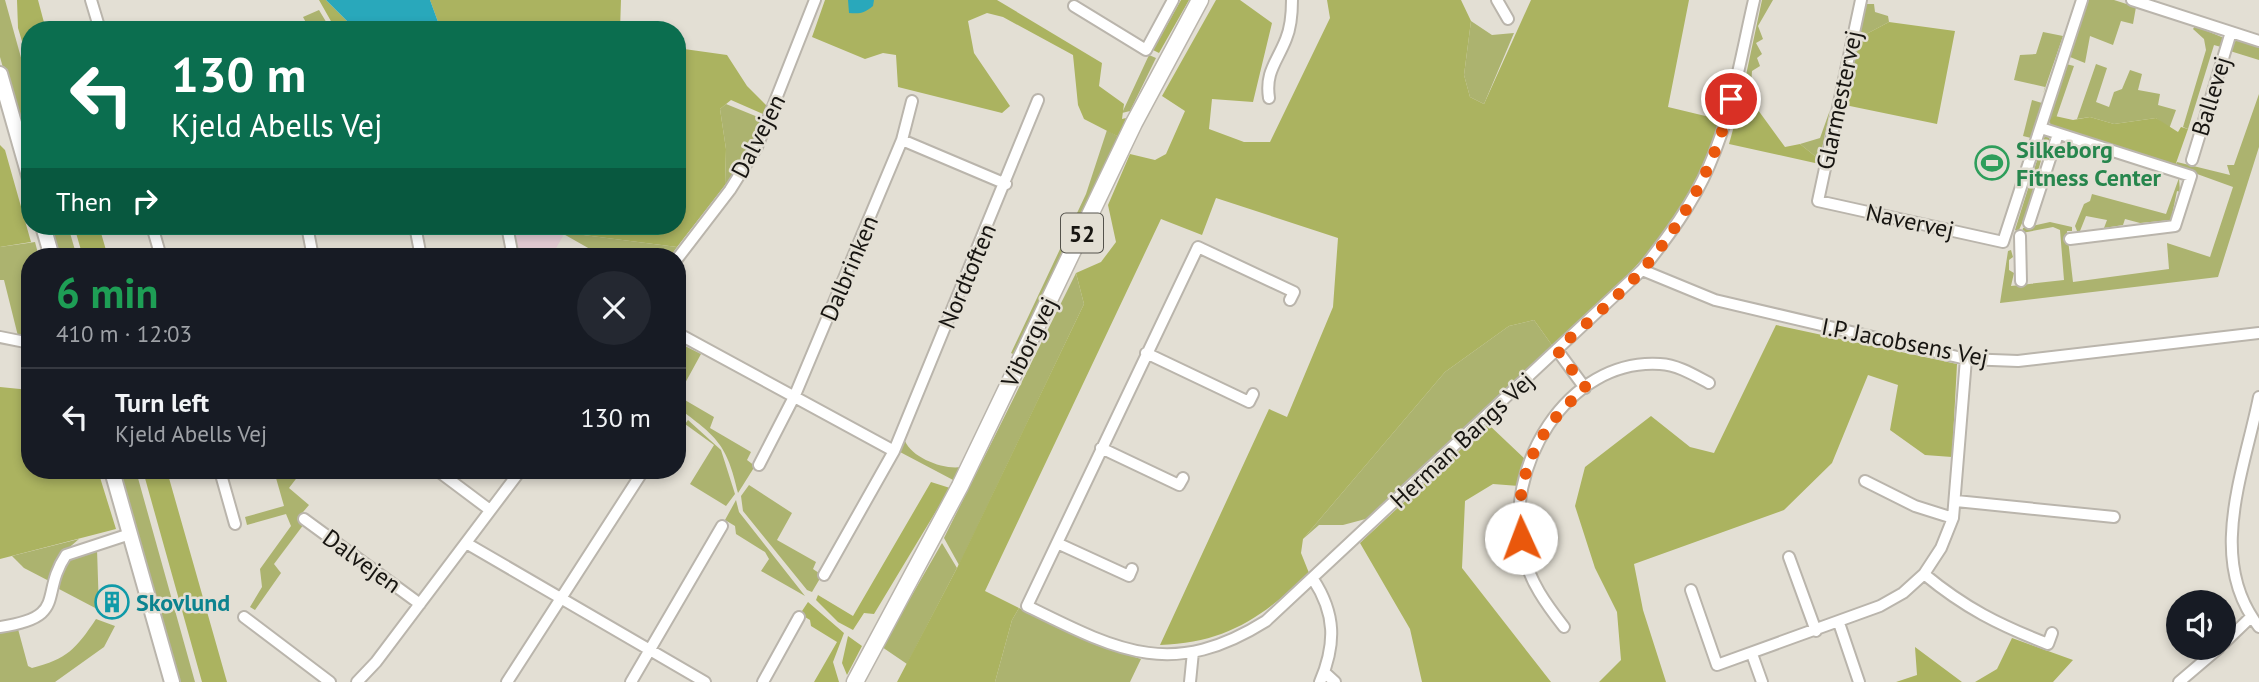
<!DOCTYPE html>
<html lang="en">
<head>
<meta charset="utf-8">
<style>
  :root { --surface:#171b24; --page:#242831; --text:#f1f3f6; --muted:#9ea1a6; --line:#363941 }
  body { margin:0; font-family:"PT Sans",sans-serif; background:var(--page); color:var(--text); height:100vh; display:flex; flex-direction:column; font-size:26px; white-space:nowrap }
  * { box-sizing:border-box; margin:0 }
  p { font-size:23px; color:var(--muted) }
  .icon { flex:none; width:38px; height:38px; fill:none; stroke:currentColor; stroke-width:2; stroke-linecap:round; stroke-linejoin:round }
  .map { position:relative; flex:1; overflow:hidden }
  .details { position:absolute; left:21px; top:248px; width:665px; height:231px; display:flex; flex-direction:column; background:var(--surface); border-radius:28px; box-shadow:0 4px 10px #0003 }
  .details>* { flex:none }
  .guide { position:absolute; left:21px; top:21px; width:665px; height:214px; border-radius:28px; box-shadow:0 4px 10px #0003; background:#0b6e4f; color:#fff; overflow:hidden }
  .tools { position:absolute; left:2166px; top:590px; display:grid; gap:14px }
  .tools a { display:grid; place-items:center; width:70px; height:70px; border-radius:50%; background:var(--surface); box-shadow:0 4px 10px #0003; font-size:35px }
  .pin { position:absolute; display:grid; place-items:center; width:60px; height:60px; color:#fff; margin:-30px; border:4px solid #fff; border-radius:50%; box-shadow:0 2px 7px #0007 }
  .me { position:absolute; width:77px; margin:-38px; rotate:358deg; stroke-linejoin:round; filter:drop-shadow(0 0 5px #0008) }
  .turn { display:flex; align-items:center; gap:24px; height:147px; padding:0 35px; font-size:32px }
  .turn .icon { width:91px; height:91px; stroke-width:2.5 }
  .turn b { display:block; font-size:49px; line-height:60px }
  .then { display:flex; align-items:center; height:66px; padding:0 35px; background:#0003; gap:14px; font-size:26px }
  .round { display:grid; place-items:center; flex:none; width:74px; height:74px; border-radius:37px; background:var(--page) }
  .headline { display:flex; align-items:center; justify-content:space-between; height:119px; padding:0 35px }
  h1 { font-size:42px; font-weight:700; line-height:52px; color:#1e9e55 }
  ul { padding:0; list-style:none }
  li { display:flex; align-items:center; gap:21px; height:98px; padding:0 35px; border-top:2px solid var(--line) }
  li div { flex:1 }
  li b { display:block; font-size:26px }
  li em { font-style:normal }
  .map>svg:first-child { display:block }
  .education { fill:#e6ced6 }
  .green { fill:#acb36f }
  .forest { fill:#abb360 }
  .water { fill:#29a8bb }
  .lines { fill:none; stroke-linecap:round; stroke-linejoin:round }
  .street-casing { stroke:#bab5ac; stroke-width:14 }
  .secondary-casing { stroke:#bab5ac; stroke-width:18 }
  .primary-casing { stroke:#bab5ac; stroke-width:19 }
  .street { stroke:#fff; stroke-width:10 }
  .secondary { stroke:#fff; stroke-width:14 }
  .primary { stroke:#fff; stroke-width:16 }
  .route { stroke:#ea580c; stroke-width:12; stroke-dasharray:0 21.6 }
  .labels { text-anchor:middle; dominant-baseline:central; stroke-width:5; stroke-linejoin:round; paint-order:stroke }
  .shield { fill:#e3dfd4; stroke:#54524c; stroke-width:2 }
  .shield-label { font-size:23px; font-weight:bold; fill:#171511 }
  .street-label { font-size:24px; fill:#171511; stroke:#e3dfd4 }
  .leisure-label { font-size:24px; font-weight:bold; fill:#27864d; stroke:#e3dfd4; text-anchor:start }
  .culture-label { font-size:24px; font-weight:bold; fill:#0d838f; stroke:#e3dfd4; text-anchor:start }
</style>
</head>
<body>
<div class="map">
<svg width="2259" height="682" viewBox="0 0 2259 682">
  <rect width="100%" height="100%" fill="#e3dfd4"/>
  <!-- education -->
  <path class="education" d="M 514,226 L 560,226 L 563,236 L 551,257 L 538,257 L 519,252 Z"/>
  <!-- green -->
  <path class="green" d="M 0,0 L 5,0 L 30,90 L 30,164 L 0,57 Z
    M 1762,0 L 1773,0 L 1758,26 L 1763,39 L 1756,43 L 1762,54 L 1757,58 L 1760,66 L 1752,71 L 1750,99 L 1739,108 Z
    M 2088,0 L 2114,0 L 2136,7 L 2133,24 L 2121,21 L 2113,45 L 2090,36 L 2085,63 L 2070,57 L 2069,52 Z
    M 1865,4 L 1874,4 L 1875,12 L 1888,16 L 1889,22 L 1857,39 Z
    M 319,10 L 331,30 L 310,30 L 303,17 Z
    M 1471,21 L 1492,35 L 1514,33 L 1484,104 L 1470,97 L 1464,75 Z
    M 2195,26 L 2224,38 L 2221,47 L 2214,45 L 2188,129 L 2183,127 L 2206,50 L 2204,39 L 2193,29 Z
    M 2043,32 L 2063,36 L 2043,94 L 2045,87 L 2014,80 L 2020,55 L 2036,54 Z
    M 2236,40 L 2259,47 L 2259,60 L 2230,51 Z
    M 1149,55 L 1156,58 L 1130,111 L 1122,113 Z
    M 2066,64 L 2074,66 L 2053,127 L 2048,121 Z
    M 2096,64 L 2107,68 L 2096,102 L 2109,107 L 2114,92 L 2122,89 L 2130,70 L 2142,74 L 2138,90 L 2160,94 L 2158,105 L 2176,110 L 2169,129 L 2156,118 L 2114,124 L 2090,117 L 2077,119 Z
    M 2259,94 L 2259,147 L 2218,277 L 2000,303 L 2008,251 L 2011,250 L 2013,257 L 2009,260 L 2009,270 L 2014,273 L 2011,286 L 2064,280 L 2060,230 L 2053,227 L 2022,233 L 2023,228 L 2050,222 L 2072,227 L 2072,231 L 2067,231 L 2073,282 L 2169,269 L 2167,243 L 2210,257 L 2233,187 L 2175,166 L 2177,162 L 2230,175 L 2227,165 L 2234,165 Z
    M 2032,100 L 2042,103 L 2031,138 L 2023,136 Z
    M 726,104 L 765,120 L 738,169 L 725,185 L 726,149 L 720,109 Z
    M 1830,110 L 1819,163 L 1815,163 L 1815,156 L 1800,144 L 1820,138 Z
    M 1107,130 L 1119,137 L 1015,355 L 1011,353 L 1086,194 Z
    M 2045,135 L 2050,139 L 2046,153 L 2043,153 L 2027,212 L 2018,232 L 2015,230 Z
    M 2179,178 L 2180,192 L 2177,191 L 2171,220 L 2140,223 L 2125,219 L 2123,225 L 2104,228 L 2107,220 L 2086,216 L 2080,231 L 2077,231 L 2075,226 L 2084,204 L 2090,201 L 2092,194 L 2166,214 Z
    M 47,226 L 68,226 L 77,257 L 56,257 Z
    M 560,232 L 677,247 L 670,257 L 604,257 Z
    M 35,242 L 39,257 L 30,257 L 30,338 L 18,336 L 4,280 L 0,280 L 0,247 Z
    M 1076,273 L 1084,304 L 959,565 L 944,538 Z
    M 1534,320 L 1554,348 L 1373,517 L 1343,525 L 1319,525 L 1303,539 L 1445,372 L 1509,326 Z
    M 677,342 L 701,354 L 678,396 L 714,417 L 710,428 L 751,452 L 747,460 L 755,466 L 738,493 C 727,444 717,437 677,407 Z
    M 688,420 L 721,450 L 735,494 L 726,506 L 690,484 L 714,445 L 685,424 Z
    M 905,441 C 912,458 944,470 961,467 L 955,481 L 900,452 Z
    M 120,471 L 136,471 L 195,682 L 176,682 Z
    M 274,471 L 302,471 L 289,488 L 309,505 L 298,518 L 304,524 L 274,564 L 281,573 L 255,610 L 250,607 L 262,587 L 260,569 L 291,526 L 286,514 L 247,525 L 245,517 L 284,506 Z
    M 749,485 L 792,513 L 777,540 L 816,562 L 813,569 L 822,575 L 812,592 L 807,590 L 743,511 L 741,496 Z
    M 736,500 L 739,512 L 805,596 L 761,571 L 769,559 L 765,552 L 736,534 L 735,526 L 725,520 Z
    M 79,539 L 57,558 L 51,582 L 24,568 L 12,556 Z
    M 942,543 L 957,568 L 907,664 L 882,647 Z
    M 97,549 L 99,610 L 59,589 C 64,558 70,559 97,549 Z
    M 1019,608 L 1096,645 L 1141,659 L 1130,682 L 995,682 L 1012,620 Z
    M 96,619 L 115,626 L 104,647 L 55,682 L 0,682 L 0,633 L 18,629 L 28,666 L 32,668 C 67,659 76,649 96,619 Z"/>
  <!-- forest -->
  <path class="forest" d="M 17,0 L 38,0 L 46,30 L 30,30 L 30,68 L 18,28 Z
    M 319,0 L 326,0 L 356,30 L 336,30 Z
    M 430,0 L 621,0 L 620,30 L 441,30 Z
    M 825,0 L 997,0 L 1102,63 L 1099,86 L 1124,104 L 1122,119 L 1126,118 L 1119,137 L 1084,119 L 1078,105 L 1073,55 L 1003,17 L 987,13 L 968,21 L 974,53 L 1010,106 L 1002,113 L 898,87 L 896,55 L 883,53 L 865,59 L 812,37 Z
    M 1181,0 L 1189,0 L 1159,53 L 1153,50 Z
    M 1216,0 L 1240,0 L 1272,23 L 1253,102 L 1212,99 L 1209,129 L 1244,142 L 1270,142 L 1330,18 L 1327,0 L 1461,0 L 1471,21 L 1464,75 L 1470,97 L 1484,104 L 1531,0 L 1689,0 L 1668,107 L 1722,120 C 1684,227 1634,271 1554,348 L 1534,320 L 1509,326 L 1445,372 L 1303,539 L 1301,553 L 1309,573 C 1263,617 1226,643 1160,645 L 1269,409 L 1287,417 L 1333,307 L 1338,238 L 1216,198 L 1202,235 L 1161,219 L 985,591 L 1019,608 L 1012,620 L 995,682 L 897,682 L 957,568 L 1084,304 L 1076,273 L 1101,262 L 1116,242 L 1108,205 L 1130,154 L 1155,160 L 1166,154 L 1185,111 L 1162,96 Z
    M 1889,22 L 1955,31 L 1937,124 L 1845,105 L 1857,39 Z
    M 677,48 L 727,55 L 747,86 L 769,108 L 763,114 L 731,100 L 720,109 L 726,149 L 725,185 L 677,247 L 560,232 L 560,226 L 677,226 Z
    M 1750,99 L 1785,147 L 1800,144 L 1815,156 L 1815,163 L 1729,144 L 1739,108 Z
    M 2055,116 L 2073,120 L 2090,117 L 2114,124 L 2156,118 L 2178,132 L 2181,127 L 2188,129 L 2175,166 L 2053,127 L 2050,120 Z
    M 0,145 L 5,150 L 31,242 L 0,247 Z
    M 74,226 L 99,226 L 108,257 L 83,257 Z
    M 1776,325 L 1957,364 L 1952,457 L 1925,455 L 1890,430 L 1898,385 L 1868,375 L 1832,463 L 1784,510 L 1634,564 L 1643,610 L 1666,682 L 1599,682 L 1621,660 L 1617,612 L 1595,568 L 1575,506 L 1585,467 L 1651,416 L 1690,447 L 1714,453 Z
    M 0,387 L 30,390 L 30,471 L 98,471 L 116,529 L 0,559 Z
    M 1488,424 L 1526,460 L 1519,486 L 1493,484 L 1465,501 L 1462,568 L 1551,682 L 1422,682 L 1410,629 L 1360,543 Z
    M 143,471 L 167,471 L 227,682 L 202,682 Z
    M 931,482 L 950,488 L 874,614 L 864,613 L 853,630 L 838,622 L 816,600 L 818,595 L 853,616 Z
    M 808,602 L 844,633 L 833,662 L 839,682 L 814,682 L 837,642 L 811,626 L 810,620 L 800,614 Z
    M 848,636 L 862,646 L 847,675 L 842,663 Z
    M 2012,638 L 2073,660 L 2053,682 L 1975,682 L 1997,669 Z
    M 1915,647 L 1962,682 L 1896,682 L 1917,675 Z"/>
  <!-- water -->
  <path class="water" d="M 326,0 L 430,0 L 441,30 L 356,30 Z
    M 848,0 L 874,0 L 873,6 C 864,13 861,14 849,13 Z"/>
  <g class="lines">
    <defs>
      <path id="street" d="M 91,0 L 100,30
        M 1497,0 L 1508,19
        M 1861,0 L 1818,201 L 2003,242 L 2082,0
        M 2132,0 L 2259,41
        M 1074,6 L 1146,50 L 1173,0
        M 1269,98 C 1265,72 1277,62 1286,39 C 1291,27 1292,13 1292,0
        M 2041,128 L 2191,176 L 2175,226 L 2070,239
        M 902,140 L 1006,184
        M 2192,160 L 2231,32
        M 2029,223 L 2058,134
        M 152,226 L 161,257
        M 307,226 L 313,257
        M 415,226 L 421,257
        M 507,226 L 513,257
        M 2020,236 L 2021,281
        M 677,259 L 730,190 L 757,147 L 815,0
        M 1642,270 L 1715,300 L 1966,359 L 2018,361 L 2259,333
        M 1290,300 L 1294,292 L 1198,247 L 1027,606 C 1118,651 1172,680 1266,621 L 1642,270 C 1667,238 1693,204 1709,166 C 1732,114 1741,56 1754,0
        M 677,333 L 894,451
        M 0,337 L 30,343
        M 1557,350 L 1585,388
        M 1146,353 L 1249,402 L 1253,394
        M 2259,397 C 2244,472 2206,560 2259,627
        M 1101,448 L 1179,485 L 1183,478
        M 759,465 L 795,395 L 902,140 L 912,101
        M 220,471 L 235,524
        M 438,471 L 490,510
        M 1865,481 L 1915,506 L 1953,518
        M 1956,501 L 2114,517
        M 304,519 L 420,604
        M 466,543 L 705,682
        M 1057,543 L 1129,576 L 1132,569
        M 1789,557 L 1816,631
        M 1924,574 C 1965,608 1999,625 2048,644 L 2052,633
        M 824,575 L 894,451 L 1038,100
        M 1313,579 C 1336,614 1336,644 1320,682
        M 1691,590 L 1717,665 L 1880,606 L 1903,593 L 1924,574 L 1941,548 L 1953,518 L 1966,359
        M 244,617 L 330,682
        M 1839,623 L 1859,682
        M 0,627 C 69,617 39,595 66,555 L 130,534
        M 1564,627 C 1546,604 1530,582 1523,553 C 1502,470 1566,358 1660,364 C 1678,365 1694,375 1709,383
        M 2224,643 L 2251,617
        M 1752,654 L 1762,682
        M 1324,672 L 1335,682
        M 357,682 L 376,662 L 520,471
        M 507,682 L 643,471
        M 631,682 L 722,526
        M 763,682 L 799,617
        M 1190,682 L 1193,652
        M 2179,682 L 2219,648"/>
      <path id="secondary" d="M 0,74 L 30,179
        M 43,226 L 52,257
        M 112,471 L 172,682"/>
      <path id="primary" d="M 855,682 L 960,486 L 1134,123 L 1200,0"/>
    </defs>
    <!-- street casing -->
    <use href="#street" class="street-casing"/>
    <!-- secondary casing -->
    <use href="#secondary" class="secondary-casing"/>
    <!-- primary casing -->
    <use href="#primary" class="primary-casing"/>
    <!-- street -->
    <use href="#street" class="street"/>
    <!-- secondary -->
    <use href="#secondary" class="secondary"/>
    <!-- primary -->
    <use href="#primary" class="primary"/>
  </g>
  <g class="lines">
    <!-- route -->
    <path class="route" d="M 1521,538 C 1513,478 1539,425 1586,388 L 1557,350 C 1585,324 1617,298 1643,269 C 1685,221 1717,161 1731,99"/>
  </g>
  <!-- icons -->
  <defs>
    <symbol id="stadium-ring" viewBox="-11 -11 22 22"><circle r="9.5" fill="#e3dfd4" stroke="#2e9e5b" stroke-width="1.5"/><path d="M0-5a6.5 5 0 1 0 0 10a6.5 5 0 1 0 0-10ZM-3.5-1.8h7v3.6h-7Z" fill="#2e9e5b"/></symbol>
    <symbol id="building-ring" viewBox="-11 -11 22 22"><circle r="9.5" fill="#e3dfd4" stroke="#0f9aa8" stroke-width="1.5"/><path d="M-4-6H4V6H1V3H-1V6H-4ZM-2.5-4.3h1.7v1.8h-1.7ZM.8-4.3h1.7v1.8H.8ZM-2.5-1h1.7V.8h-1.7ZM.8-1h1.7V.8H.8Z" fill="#0f9aa8"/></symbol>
  </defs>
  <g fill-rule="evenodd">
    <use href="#stadium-ring" x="1973" y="144" width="38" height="38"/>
    <use href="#building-ring" x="93" y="583" width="38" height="38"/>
  </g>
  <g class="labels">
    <!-- shield labels -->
    <rect class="shield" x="1061" y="213.5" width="42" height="39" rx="5"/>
    <g class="shield-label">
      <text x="1082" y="233">52</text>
    </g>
    <!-- street labels -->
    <g class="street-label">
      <text transform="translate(2211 96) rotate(-73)">Ballevej</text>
      <text transform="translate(1839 100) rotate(-78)">Glarmestervej</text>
      <text transform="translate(758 136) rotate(-63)">Dalvejen</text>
      <text transform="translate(1910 221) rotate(12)">Navervej</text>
      <text transform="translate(849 268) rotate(-67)">Dalbrinken</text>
      <text transform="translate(967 276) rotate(-67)">Nordtoften</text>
      <text transform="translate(1029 342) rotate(-64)">Viborgvej</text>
      <text transform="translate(1905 342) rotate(11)">I.P. Jacobsens Vej</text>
      <text transform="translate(1462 440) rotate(-43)">Herman Bangs Vej</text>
      <text transform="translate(362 561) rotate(36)">Dalvejen</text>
    </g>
    <!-- leisure labels -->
    <g class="leisure-label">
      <text x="2016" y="149">Silkeborg<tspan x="2016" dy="28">Fitness Center</tspan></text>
    </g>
    <!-- culture labels -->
    <g class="culture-label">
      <text x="136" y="602">Skovlund</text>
    </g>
  </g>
</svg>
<div class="tools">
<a><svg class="icon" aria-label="sound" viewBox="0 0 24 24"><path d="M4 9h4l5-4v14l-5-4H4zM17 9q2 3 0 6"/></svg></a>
</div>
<div class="pin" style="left:1731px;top:99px;background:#d93025"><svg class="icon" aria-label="arrive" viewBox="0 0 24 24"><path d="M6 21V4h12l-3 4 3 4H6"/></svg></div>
<svg class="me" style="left:1521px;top:538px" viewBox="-20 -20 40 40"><circle r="19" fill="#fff"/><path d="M0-13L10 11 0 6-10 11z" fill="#ea580c"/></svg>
<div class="guide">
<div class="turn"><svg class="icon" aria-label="left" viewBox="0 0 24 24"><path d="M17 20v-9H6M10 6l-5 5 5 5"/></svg><div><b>130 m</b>Kjeld Abells Vej</div></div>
<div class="then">Then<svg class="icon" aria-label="right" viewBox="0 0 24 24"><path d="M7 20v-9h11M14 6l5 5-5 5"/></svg></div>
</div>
<section class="details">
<div class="headline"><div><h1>6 min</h1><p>410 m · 12:03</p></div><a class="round"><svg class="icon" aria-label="close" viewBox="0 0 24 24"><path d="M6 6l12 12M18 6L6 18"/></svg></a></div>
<ul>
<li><svg class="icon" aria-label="left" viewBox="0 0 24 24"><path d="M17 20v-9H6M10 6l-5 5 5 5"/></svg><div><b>Turn left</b><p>Kjeld Abells Vej</p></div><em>130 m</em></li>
</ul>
</section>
</div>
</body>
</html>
